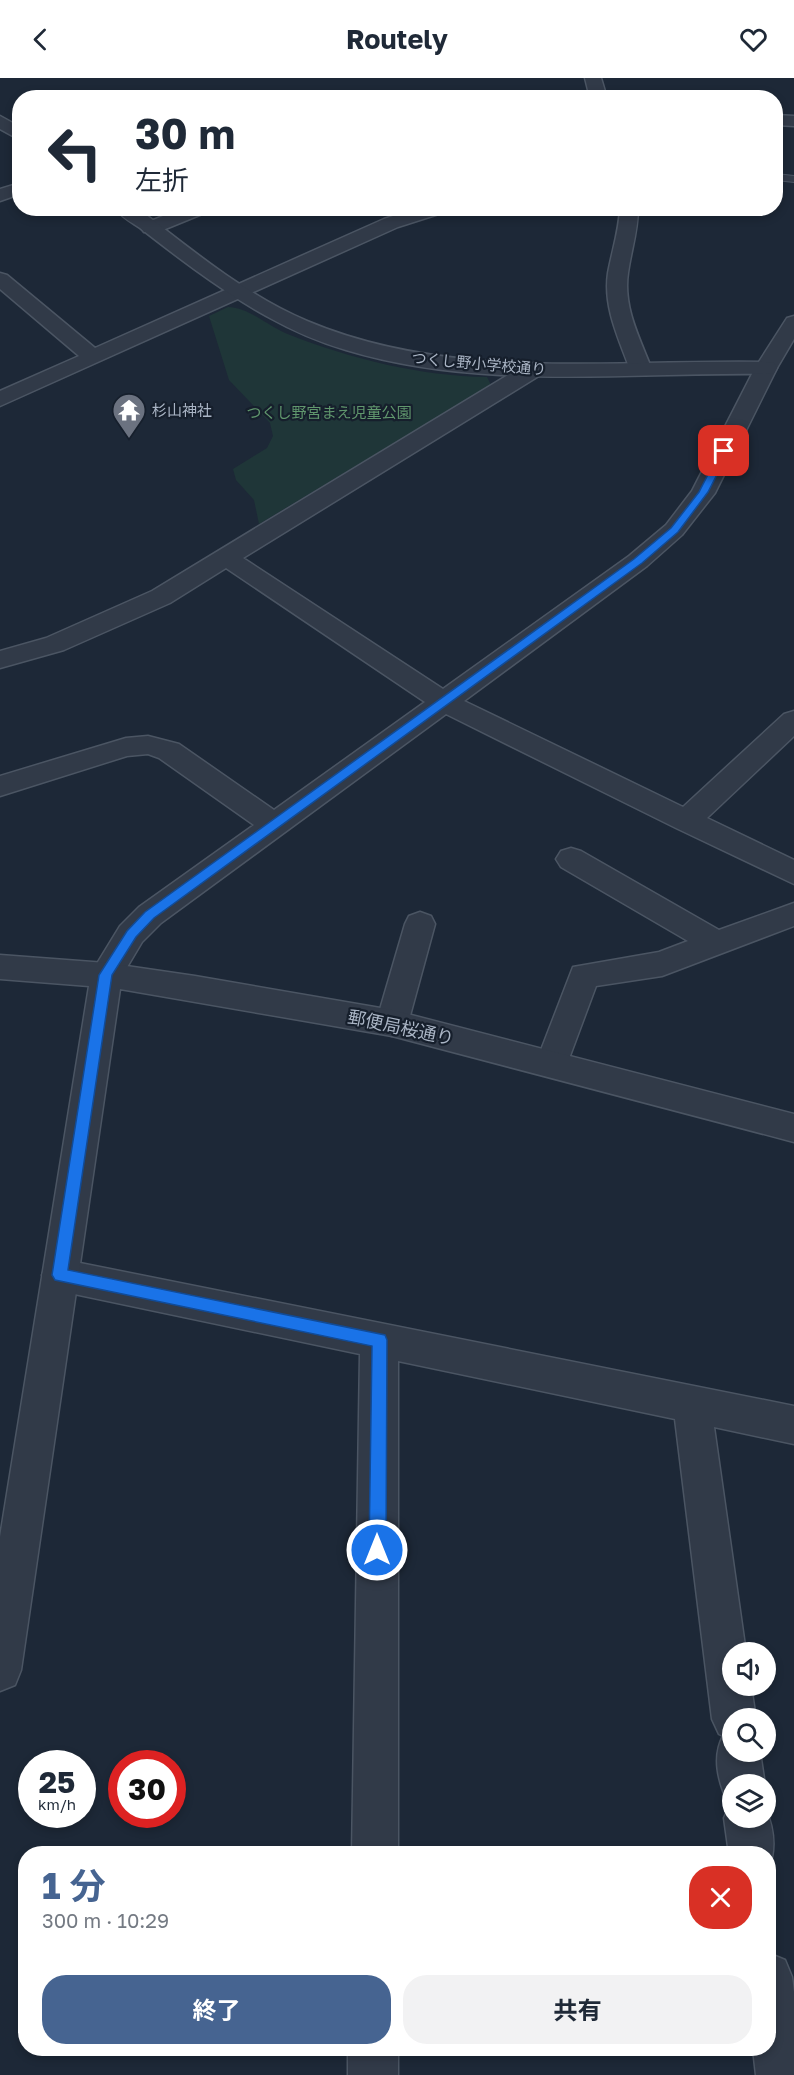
<!DOCTYPE html>
<html lang="ja">
<head>
<meta charset="utf-8">
<style>
  :root { --surface:#fff; --page:#f2f2f3; --text:#1f2937; --muted:#747a83; --accent:#466491 }
  body { margin:0; font-family:"Golos Text","Noto Sans JP",sans-serif; background:var(--page); color:var(--text); height:100vh; display:flex; flex-direction:column; font-size:22px; white-space:nowrap }
  * { box-sizing:border-box; margin:0 }
  p { font-size:20px; color:var(--muted) }
  .icon { flex:none; width:33px; height:33px; fill:none; stroke:currentColor; stroke-width:2; stroke-linecap:round; stroke-linejoin:round }
  .map { position:relative; flex:1; overflow:hidden }
  .panel { position:absolute; left:18px; top:1768px; width:758px; height:210px; display:flex; flex-direction:column; background:var(--surface); border-radius:24px; box-shadow:0 3px 9px #0003 }
  .panel>* { flex:none }
  .top-card { position:absolute; left:12px; top:12px; width:771px; height:126px; border-radius:24px; box-shadow:0 3px 9px #0003; background:#fff; color:var(--text); overflow:hidden }
  .tools { position:absolute; left:722px; top:1564px; display:grid; gap:12px }
  .tools a { display:grid; place-items:center; width:54px; height:54px; border-radius:50%; background:var(--surface); box-shadow:0 3px 9px #0003; font-size:30px }
  .speed { position:absolute; left:18px; top:1672px; display:flex; gap:12px; font-size:30px; font-weight:700; text-align:center }
  .speed>* { display:grid; place-content:center; width:78px; height:78px; border-radius:50%; background:var(--surface); box-shadow:0 3px 9px #0003; line-height:1 }
  .speed small { font-size:15px; font-weight:400 }
  .speed .limit { border:9px solid #d22; background:#fff; color:#111 }
  .pin { position:absolute; display:grid; place-items:center; width:51px; height:51px; color:#fff; margin:-26px; border-radius:12px; box-shadow:0 3px 9px #0006 }
  .me { position:absolute; width:66px; margin:-33px; rotate:0deg; stroke-linejoin:round; filter:drop-shadow(0 0 4px #0008) }
  .turn { display:flex; align-items:center; gap:21px; height:126px; padding:0 24px; font-size:27px }
  .turn .icon { width:78px; height:78px; stroke-width:2.5 }
  .turn b { display:block; font-size:42px; line-height:51px }
  .round { display:grid; place-items:center; flex:none; width:63px; height:63px; border-radius:24px; background:var(--page) }
  .headline { display:flex; align-items:center; justify-content:space-between; height:102px; padding:0 24px }
  h1 { font-size:36px; font-weight:700; line-height:45px; color:var(--accent) }
  .button { display:flex; gap:12px; margin-top:auto; padding:12px 24px }
  .button a { flex:1; height:69px; border-radius:24px; background:var(--accent); color:#fff; font-size:24px; font-weight:700; line-height:69px; text-align:center }
  .button a+a { background:var(--page); color:var(--text) }
  header { display:flex; justify-content:space-between; align-items:center; height:78px; padding:0 24px; background:var(--surface); font-size:27px; font-weight:700 }
  .map>svg:first-child { display:block }
  .green { fill:#1f3638 }
  .lines { fill:none; stroke-linecap:round; stroke-linejoin:round }
  .service-casing { stroke:#4b5563; stroke-width:2 }
  .minor-casing { stroke:#4b5563; stroke-width:3 }
  .tertiary-casing { stroke:#4b5563; stroke-width:3 }
  .service { fill:#313a48; fill-rule:evenodd }
  .minor { fill:#313a48; fill-rule:evenodd }
  .tertiary { fill:#313a48; fill-rule:evenodd }
  .route { fill:#1a73e8; stroke:#114b97; stroke-width:1.5 }
  .labels { text-anchor:middle; dominant-baseline:central; stroke-width:4.5; stroke-linejoin:round; paint-order:stroke }
  .far-street-label { font-size:15px; fill:#aab5c5; stroke:#161f2c }
  .far-poi-label { font-size:15px; fill:#aab5c5; stroke:#161f2c; text-anchor:start }
  .far-park-label { font-size:15px; fill:#60976d; stroke:#161f2c }
  .street-label { font-size:18px; fill:#aab5c5; stroke:#161f2c }
</style>
</head>
<body>
<header><svg class="icon" aria-label="back" viewBox="0 0 24 24"><path d="M15 5l-7 7 7 7"/></svg>Routely<svg class="icon" aria-label="heart" viewBox="0 0 24 24"><path d="M12 20l-8-8c-3-5 5-10 8-4 3-6 11-1 8 4z"/></svg></header>
<div class="map">
<svg width="794" height="1997" viewBox="0 0 794 1997">
  <rect width="100%" height="100%" fill="#1d2837"/>
  <!-- green -->
  <path class="green" d="M 228,229 C 251,230 268,249 290,257 C 352,281 420,298 487,299 L 491,307 L 259,446 L 254,422 L 236,402 L 233,391 L 267,370 L 273,358 L 270,345 L 229,302 L 209,238 Z"/>
  <g class="lines">
    <defs>
      <path id="service" d="M 776,96 L 794,98 L 794,104 L 776,102 Z"/>
      <path id="minor" d="M 585,0 L 601,0 L 607,20 L 590,20 Z
        M 387,15 L 431,15 L 439,20 L 379,20 Z
        M 776,37 L 794,38 L 794,48 L 776,47 Z
        M 20,105 L 20,116 L 0,123 L 0,111 Z
        M 182,130 L 209,130 L 207,134 L 158,154 L 144,154 L 141,150 L 144,146 Z
        M 417,130 L 447,130 L 445,134 L 398,149 L 0,328 L 0,313 L 79,278 L 0,211 L 0,195 L 7,197 L 95,270 L 384,141 Z
        M 620,130 L 638,130 C 638,153 631,173 628,195 C 623,228 639,259 651,289 L 648,294 L 640,295 L 632,294 L 629,289 C 618,259 603,228 608,195 C 612,173 619,153 620,130 Z
        M 794,238 L 794,261 L 777,290 L 715,415 L 682,457 L 647,488 L 464,623 L 683,729 L 784,636 L 794,633 L 794,658 L 707,740 L 794,782 L 794,806 L 676,750 L 446,636 L 161,845 L 142,864 L 117,906 L 106,909 L 95,906 L 90,897 L 120,848 L 139,829 L 254,747 L 159,680 L 148,676 L 127,678 L 0,718 L 0,698 L 126,660 L 148,658 L 179,666 L 274,732 L 425,624 L 226,490 L 170,525 L 64,572 L 0,590 L 0,573 L 46,560 L 152,513 L 526,286 L 534,285 L 542,286 L 545,291 L 542,296 L 243,480 L 443,611 L 629,478 L 666,447 L 692,413 L 755,290 L 787,240 Z
        M 571,770 L 581,773 L 719,852 L 794,825 L 794,848 L 662,898 L 596,908 L 564,994 L 552,998 L 540,994 L 536,985 L 573,889 L 659,874 L 688,863 L 561,789 L 556,781 L 561,773 Z
        M 420,834 L 431,838 L 435,846 L 408,945 L 403,954 L 392,958 L 381,954 L 376,945 L 405,846 L 409,838 Z
        M 60,1181 L 794,1328 L 794,1366 L 714,1349 L 746,1575 L 732,1575 L 732,1608 L 751,1608 L 756,1641 L 732,1641 L 732,1674 L 760,1674 L 765,1707 L 732,1707 L 732,1740 L 765,1740 L 765,1729 C 774,1750 777,1771 768,1792 L 768,1776 L 729,1776 L 724,1740 L 731,1724 L 727,1723 C 718,1702 712,1679 723,1658 L 719,1656 L 712,1641 L 675,1341 L 398,1283 L 398,1776 L 352,1776 L 360,1276 L 60,1213 L 47,1209 L 42,1197 L 47,1185 Z
        M 768,1875 L 785,1882 L 792,1899 L 794,1914 L 794,1997 L 756,1997 L 753,1971 L 768,1971 Z
        M 348,1971 L 398,1971 L 398,1997 L 348,1997 Z"/>
      <path id="tertiary" d="M 0,38 L 20,49 L 20,62 L 0,51 Z
        M 115,130 L 137,130 C 190,170 245,217 307,243 C 452,304 613,281 766,284 L 774,285 L 777,290 L 774,295 L 766,296 C 627,294 481,313 346,272 C 290,256 241,225 194,191 C 176,178 158,164 140,150 C 131,144 121,139 115,130 Z
        M 0,877 L 106,885 L 195,898 L 392,932 L 794,1036 L 794,1064 L 392,958 L 120,911 L 21,1592 L 15,1607 L 0,1613 L 0,1459 L 89,908 L 0,901 Z"/>
    </defs>
    <!-- service casing -->
    <use href="#service" class="service-casing"/>
    <!-- minor casing -->
    <use href="#minor" class="minor-casing"/>
    <!-- tertiary casing -->
    <use href="#tertiary" class="tertiary-casing"/>
    <!-- service -->
    <use href="#service" class="service"/>
    <!-- minor -->
    <use href="#minor" class="minor"/>
    <!-- tertiary -->
    <use href="#tertiary" class="tertiary"/>
  </g>
  <!-- route -->
  <path class="route" d="M 721,371 L 729,373 L 708,414 L 678,454 L 642,485 L 154,840 L 136,859 L 112,897 L 68,1192 L 385,1257 L 387,1262 L 386,1472 L 383,1478 L 377,1481 L 371,1478 L 369,1472 L 372,1268 L 55,1202 L 52,1197 L 99,897 L 127,853 L 145,834 L 634,481 L 671,450 L 699,414 Z"/>
  <!-- icons -->
  <defs>
    <symbol id="temple-pin" viewBox="-11 -11 22 30"><path d="M0 17L-7.5 6A9.5 9.5 0 1 1 7.5 6Z" fill="#6b7280" stroke="#161f2c"/><path d="M0-6L5-2H3V0L6.5 2.5H4V6H1.5V3h-3V6H-4V2.5H-6.5L-3 0V-2H-5Z" fill="#fff"/></symbol>
  </defs>
  <g fill-rule="evenodd">
    <use href="#temple-pin" x="110" y="313" width="38" height="52"/>
  </g>
  <g class="labels">
    <!-- far-street labels -->
    <g class="far-street-label">
      <text transform="translate(479 285) rotate(5)">つくし野小学校通り</text>
    </g>
    <!-- far-poi labels -->
    <g class="far-poi-label">
      <text x="152" y="332">杉山神社</text>
    </g>
    <!-- far-park labels -->
    <g class="far-park-label">
      <text x="329" y="334">つくし野宮まえ児童公園</text>
    </g>
    <!-- street labels -->
    <g class="street-label">
      <text transform="translate(401 949) rotate(12)">郵便局桜通り</text>
    </g>
  </g>
</svg>
<div class="tools">
<a><svg class="icon" aria-label="sound" viewBox="0 0 24 24"><path d="M4 9h4l5-4v14l-5-4H4zM17 9q2 3 0 6"/></svg></a>
<a><svg class="icon" aria-label="search" viewBox="0 0 24 24"><circle cx="10" cy="10" r="6"/><path d="M15 15l6 6"/></svg></a>
<a><svg class="icon" aria-label="layers" viewBox="0 0 24 24"><path d="M12 4l9 5-9 5-9-5zM3 14l9 5 9-5"/></svg></a>
</div>
<div class="speed"><div>25<small>km/h</small></div><div class="limit">30</div></div>
<div class="pin" style="left:724px;top:373px;background:#d93025"><svg class="icon" aria-label="arrive" viewBox="0 0 24 24"><path d="M6 21V4h12l-3 4 3 4H6"/></svg></div>
<svg class="me" style="left:377px;top:1472px" viewBox="-20 -20 40 40"><circle r="17" fill="#1a73e8" stroke="#fff" stroke-width="3"/><path d="M0-11L8 9 0 5-8 9z" fill="#fff"/></svg>
<div class="top-card">
<div class="turn"><svg class="icon" aria-label="left" viewBox="0 0 24 24"><path d="M17 20v-9H6M10 6l-5 5 5 5"/></svg><div><b>30 m</b>左折</div></div>
</div>
<section class="panel">
<div class="headline"><div><h1>1 分</h1><p>300 m · 10:29</p></div><a class="round" style="background:#d93025;color:#fff"><svg class="icon" aria-label="close" viewBox="0 0 24 24"><path d="M6 6l12 12M18 6L6 18"/></svg></a></div>
<div class="button"><a>終了</a><a>共有</a></div>
</section>
</div>
</body>
</html>
